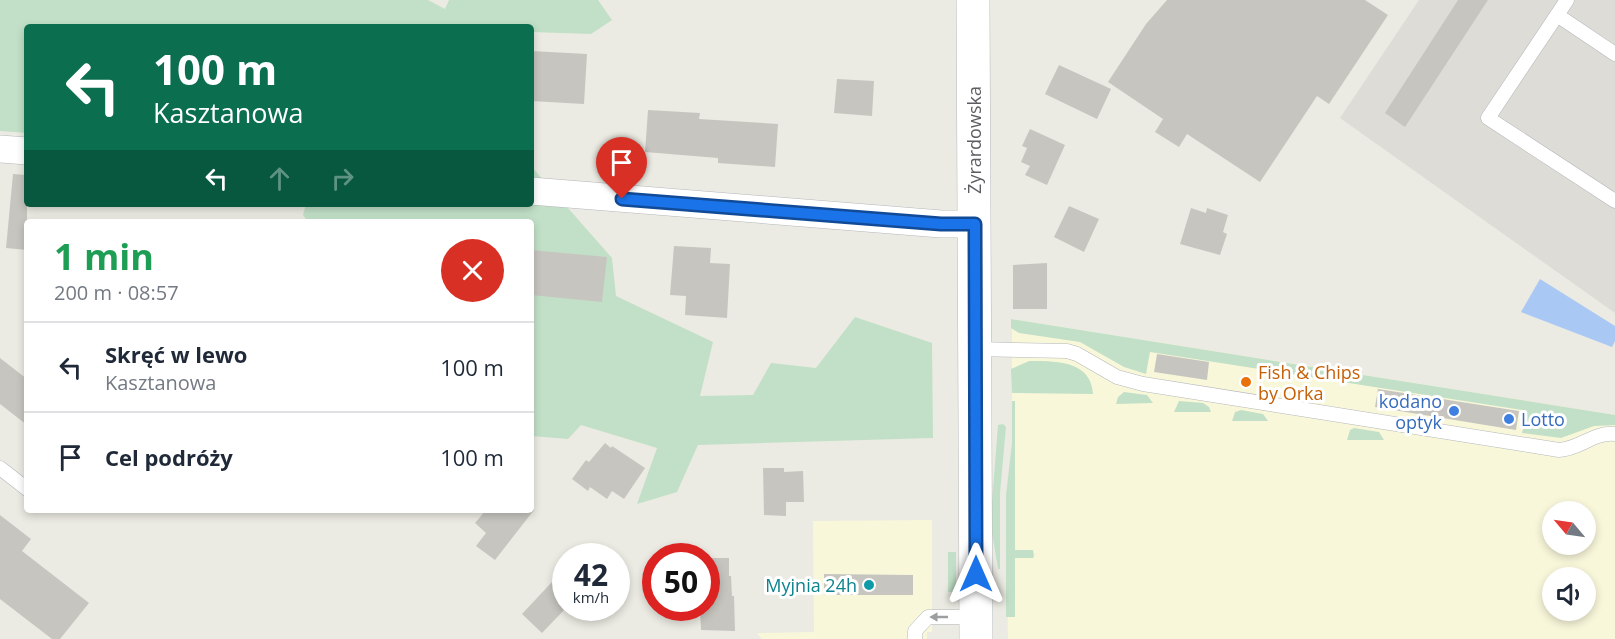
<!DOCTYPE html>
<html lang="pl">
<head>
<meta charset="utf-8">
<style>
  :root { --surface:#fff; --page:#f6f6f7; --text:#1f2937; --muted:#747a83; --line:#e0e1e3 }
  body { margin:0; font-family:"Open Sans",sans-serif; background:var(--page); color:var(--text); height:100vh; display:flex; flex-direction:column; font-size:22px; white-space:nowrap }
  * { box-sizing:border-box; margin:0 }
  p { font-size:20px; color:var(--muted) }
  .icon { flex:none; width:33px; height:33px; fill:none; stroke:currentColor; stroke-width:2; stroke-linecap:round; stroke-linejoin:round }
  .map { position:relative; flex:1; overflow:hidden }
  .sheet { position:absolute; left:24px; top:219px; width:510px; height:294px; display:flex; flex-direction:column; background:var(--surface); border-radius:6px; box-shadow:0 3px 9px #0003 }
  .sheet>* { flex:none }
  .top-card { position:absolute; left:24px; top:24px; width:510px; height:183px; border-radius:6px; box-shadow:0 3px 9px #0003; background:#0b6e4f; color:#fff; overflow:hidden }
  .needle { width:39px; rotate:299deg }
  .fabs { position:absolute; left:1542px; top:501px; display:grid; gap:12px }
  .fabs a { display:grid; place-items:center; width:54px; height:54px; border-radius:50%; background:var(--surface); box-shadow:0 3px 9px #0003; font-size:30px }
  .speed { position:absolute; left:552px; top:543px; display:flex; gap:12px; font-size:30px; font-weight:700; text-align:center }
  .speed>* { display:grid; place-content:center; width:78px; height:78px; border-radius:50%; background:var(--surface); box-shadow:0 3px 9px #0003; line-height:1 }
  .speed small { font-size:15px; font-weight:400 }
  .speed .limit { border:9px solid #d22; background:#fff; color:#111 }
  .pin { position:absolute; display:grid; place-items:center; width:51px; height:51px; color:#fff; margin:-62px -26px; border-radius:50% 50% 50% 0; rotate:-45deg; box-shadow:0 0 6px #0007 }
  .pin .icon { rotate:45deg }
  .me { position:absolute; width:66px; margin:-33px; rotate:0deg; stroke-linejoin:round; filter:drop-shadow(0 0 4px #0008) }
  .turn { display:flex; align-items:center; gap:21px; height:126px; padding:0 30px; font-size:27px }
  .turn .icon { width:78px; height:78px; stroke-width:2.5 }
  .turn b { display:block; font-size:42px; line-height:51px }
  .lanes { display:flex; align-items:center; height:57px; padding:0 30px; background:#0003; justify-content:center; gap:30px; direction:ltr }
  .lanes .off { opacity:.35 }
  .round { display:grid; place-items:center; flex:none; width:63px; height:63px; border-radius:32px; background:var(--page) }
  .headline { display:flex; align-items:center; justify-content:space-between; height:102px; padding:0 30px }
  h1 { font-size:36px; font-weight:700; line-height:45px; color:#1e9e55 }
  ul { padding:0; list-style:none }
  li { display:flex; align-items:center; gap:18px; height:90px; padding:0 30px; border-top:2px solid var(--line) }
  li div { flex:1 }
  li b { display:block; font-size:22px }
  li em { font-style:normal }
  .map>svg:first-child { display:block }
  .commercial { fill:#f9f7da; fill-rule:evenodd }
  .industrial { fill:#dddcd7 }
  .green { fill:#c2e0c7 }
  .water { fill:#aac8f4 }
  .building { fill:#c7c5bf }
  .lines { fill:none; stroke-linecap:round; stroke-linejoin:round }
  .lane-casing { stroke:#b5b7bb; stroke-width:15 }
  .street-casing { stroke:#b5b7bb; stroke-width:28 }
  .secondary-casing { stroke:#b6b8bd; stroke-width:34 }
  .lane { stroke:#fff; stroke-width:14 }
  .street { stroke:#fff; stroke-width:27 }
  .secondary { stroke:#fff; stroke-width:33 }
  .oneway { fill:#9d9ea0 }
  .route-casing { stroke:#114b97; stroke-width:15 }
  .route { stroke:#1a73e8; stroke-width:10 }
  .food-dot { fill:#e8710a; stroke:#fff; stroke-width:2 }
  .shop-dot { fill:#3f7fe0; stroke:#fff; stroke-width:2 }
  .culture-dot { fill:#0f9aa8; stroke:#fff; stroke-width:2 }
  .labels { text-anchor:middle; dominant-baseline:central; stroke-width:6; stroke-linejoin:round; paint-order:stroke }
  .street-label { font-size:18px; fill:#5b5d61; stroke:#fff }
  .food-label { font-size:18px; fill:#c56008; stroke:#fff; text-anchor:start }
  .shop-label { font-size:18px; fill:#366cbe; stroke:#fff; text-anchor:end }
  .culture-label { font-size:18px; fill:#0d838f; stroke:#fff; text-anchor:end }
</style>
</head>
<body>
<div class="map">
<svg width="1615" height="639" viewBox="0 0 1615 639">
  <rect width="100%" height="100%" fill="#ebebe3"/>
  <!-- commercial -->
  <path class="commercial" d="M 1012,319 L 1615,415 L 1615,639 L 1008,639 L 1007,570 L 1012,569 ZM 1552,512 L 1586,512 L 1586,544 L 1552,544 ZM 1552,578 L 1586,578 L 1586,610 L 1552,610 Z
    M 932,520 L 932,632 L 927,632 L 927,639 L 762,639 L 757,633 L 814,632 L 813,521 Z"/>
  <!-- industrial -->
  <path class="industrial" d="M 1419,0 L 1615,0 L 1615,313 L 1340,118 Z"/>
  <!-- green -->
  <path class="green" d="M 0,0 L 428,0 L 445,9 L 449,0 L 598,0 L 612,20 L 591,34 L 531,32 L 531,27 L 27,27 L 27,133 L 0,131 Z
    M 531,166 L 612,258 L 616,296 L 713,342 L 700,396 L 753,395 L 771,363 L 816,368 L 855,317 L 932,343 L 933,438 L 698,445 L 677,492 L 637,504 L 657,448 L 581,425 L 568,439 L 531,436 L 531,222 L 308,222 L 303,215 L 306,204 L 531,204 Z
    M 1011,319 L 1615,415 L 1615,425 L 1594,426 L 1561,438 L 1522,433 L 1524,425 L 1520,424 L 1522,410 L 1150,352 L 1146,374 L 1124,367 L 1080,342 L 1019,333 L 1011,328 Z
    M 1029,361 C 1055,361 1091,360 1093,394 L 1012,393 L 1011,369 Z
    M 1124,392 L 1147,395 L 1153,403 L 1116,404 L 1118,397 Z
    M 1012,401 L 1015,401 L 1015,550 L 1033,550 L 1034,556 L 1033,558 L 1015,558 L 1015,617 L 1006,617 L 1006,495 L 1012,443 Z
    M 1179,401 L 1203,403 L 1209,407 L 1211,412 L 1174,412 Z
    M 1241,410 L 1263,414 L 1268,421 L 1232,421 L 1235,412 Z
    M 1003,424 L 1006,427 L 1000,493 L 1000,569 L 998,569 L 992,533 L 992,502 L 998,425 Z
    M 1354,428 L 1379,432 L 1384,440 L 1347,440 L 1350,430 Z
    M 948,552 L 956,552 L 956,592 L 948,592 Z"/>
  <!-- water -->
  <path class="water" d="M 1540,279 L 1615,326 L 1615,341 L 1612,347 L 1521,312 Z"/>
  <!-- building -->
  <path class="building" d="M 1167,0 L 1365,0 L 1388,15 L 1329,104 L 1317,96 L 1260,182 L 1187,134 L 1179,147 L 1155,132 L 1163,119 L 1108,82 L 1146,24 Z
    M 1458,0 L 1488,0 L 1405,127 L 1385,113 Z
    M 531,51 L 587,54 L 584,104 L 531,101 Z
    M 1059,65 L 1111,89 L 1097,119 L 1045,94 Z
    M 837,79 L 874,81 L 872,116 L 834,113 Z
    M 648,110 L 700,113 L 699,119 L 778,124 L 775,167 L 718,163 L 718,158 L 645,152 Z
    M 1030,129 L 1065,145 L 1047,185 L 1025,175 L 1030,166 L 1021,162 L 1027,148 L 1022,146 Z
    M 13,174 L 27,175 L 27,250 L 6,248 Z
    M 1069,206 L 1099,219 L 1084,252 L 1054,237 Z
    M 1191,208 L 1206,213 L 1207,208 L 1228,215 L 1223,232 L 1227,234 L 1220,255 L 1180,244 Z
    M 674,246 L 711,248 L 710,263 L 730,264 L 727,318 L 685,315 L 686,296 L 670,295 Z
    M 531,250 L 607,257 L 602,302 L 531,295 Z
    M 1047,263 L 1047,309 L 1013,309 L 1013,265 Z
    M 1157,354 L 1209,362 L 1207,380 L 1154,372 Z
    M 0,358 L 27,379 L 27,425 L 0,404 Z
    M 1378,389 L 1519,411 L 1516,430 L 1375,407 Z
    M 605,443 L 611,448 L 612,446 L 645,468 L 624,499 L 612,491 L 607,499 L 590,487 L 588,491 L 572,479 L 586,460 L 589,462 Z
    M 763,468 L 784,468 L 784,472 L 803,471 L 804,502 L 786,502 L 786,516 L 764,515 Z
    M 486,510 L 534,510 L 495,560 L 476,546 L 486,533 L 475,523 Z
    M 0,515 L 31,539 L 22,551 L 89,603 L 60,639 L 52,639 L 0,599 Z
    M 706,558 L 729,558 L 729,576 L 731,576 L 732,596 L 734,596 L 735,631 L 701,630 L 700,608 L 706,608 Z
    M 566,567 L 566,608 L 542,633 L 522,614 Z
    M 824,574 L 913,575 L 913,595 L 824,595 Z"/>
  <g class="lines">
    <defs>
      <path id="lane" d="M 1567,0 L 1488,118 L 1615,201
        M 1557,15 L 1615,54
        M 975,349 L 1067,351 L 1077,354 L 1117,377 L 1143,384 L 1559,450 C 1580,449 1593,432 1615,434
        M 0,468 L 27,489
        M 915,639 L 915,631 L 928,617 L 976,617"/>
      <path id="street" d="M 0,149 L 27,151
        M 531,191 L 941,224 L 975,224"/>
      <path id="secondary" d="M 973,0 L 976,639"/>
    </defs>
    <!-- lane casing -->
    <use href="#lane" class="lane-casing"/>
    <!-- street casing -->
    <use href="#street" class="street-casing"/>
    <!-- secondary casing -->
    <use href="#secondary" class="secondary-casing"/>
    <!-- lane -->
    <use href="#lane" class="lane"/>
    <!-- street -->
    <use href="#street" class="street"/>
    <!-- secondary -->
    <use href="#secondary" class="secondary"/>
  </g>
  <!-- one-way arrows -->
  <defs><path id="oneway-solid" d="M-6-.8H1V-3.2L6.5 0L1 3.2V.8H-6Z" transform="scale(1.5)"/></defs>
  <use class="oneway" href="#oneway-solid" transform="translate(939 617) rotate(-180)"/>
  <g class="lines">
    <defs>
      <path id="route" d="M 622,199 L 941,224 L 975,224 L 976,574"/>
    </defs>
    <!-- route casing -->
    <use href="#route" class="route-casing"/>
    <!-- route -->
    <use href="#route" class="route"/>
  </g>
  <!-- markers -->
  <circle class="food-dot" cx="1246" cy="382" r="6"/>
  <g class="shop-dot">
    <circle cx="1454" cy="411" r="6"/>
    <circle cx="1509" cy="419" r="6"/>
  </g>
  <circle class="culture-dot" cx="869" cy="585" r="6"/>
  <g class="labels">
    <!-- street labels -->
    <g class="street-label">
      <text transform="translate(974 140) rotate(-90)">Żyrardowska</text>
    </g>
    <!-- food labels -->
    <g class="food-label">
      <text x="1258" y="372">Fish &amp; Chips<tspan x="1258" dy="21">by Orka</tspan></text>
    </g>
    <!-- shop labels -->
    <g class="shop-label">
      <text x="1442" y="401">kodano<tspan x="1442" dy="21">optyk</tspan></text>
      <text x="1521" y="419" text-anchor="start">Lotto</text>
    </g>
    <!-- culture labels -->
    <g class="culture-label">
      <text x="857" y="585">Myjnia 24h</text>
    </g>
  </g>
</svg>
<div class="fabs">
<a><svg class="needle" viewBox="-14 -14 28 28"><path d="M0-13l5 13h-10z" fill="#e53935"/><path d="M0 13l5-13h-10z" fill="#747a83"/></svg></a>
<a><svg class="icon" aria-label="sound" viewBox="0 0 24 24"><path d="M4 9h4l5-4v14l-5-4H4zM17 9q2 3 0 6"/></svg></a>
</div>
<div class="speed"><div>42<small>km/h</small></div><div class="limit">50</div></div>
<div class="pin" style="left:622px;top:199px;background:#d93025"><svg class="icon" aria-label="arrive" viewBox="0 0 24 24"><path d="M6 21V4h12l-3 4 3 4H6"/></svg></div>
<svg class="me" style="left:976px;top:574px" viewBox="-20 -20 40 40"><path d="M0-17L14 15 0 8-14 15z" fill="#1a73e8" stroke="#fff" stroke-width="4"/></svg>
<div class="top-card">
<div class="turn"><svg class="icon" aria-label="left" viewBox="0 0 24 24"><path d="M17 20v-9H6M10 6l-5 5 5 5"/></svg><div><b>100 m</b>Kasztanowa</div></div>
<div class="lanes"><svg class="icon" aria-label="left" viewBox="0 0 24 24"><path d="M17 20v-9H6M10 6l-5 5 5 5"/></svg><svg class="icon off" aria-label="ahead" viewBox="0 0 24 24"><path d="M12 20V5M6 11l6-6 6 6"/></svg><svg class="icon off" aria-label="right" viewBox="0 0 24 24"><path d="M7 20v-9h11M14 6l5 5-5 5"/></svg></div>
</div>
<section class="sheet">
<div class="headline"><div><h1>1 min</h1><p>200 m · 08:57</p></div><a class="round" style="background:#d93025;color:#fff"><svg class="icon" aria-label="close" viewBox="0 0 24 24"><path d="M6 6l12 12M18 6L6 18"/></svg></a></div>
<ul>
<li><svg class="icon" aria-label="left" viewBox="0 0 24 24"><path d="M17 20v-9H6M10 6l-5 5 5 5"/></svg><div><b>Skręć w lewo</b><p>Kasztanowa</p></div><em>100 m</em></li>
<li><svg class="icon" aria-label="arrive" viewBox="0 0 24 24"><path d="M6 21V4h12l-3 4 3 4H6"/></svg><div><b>Cel podróży</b></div><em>100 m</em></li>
</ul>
</section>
</div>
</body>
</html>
